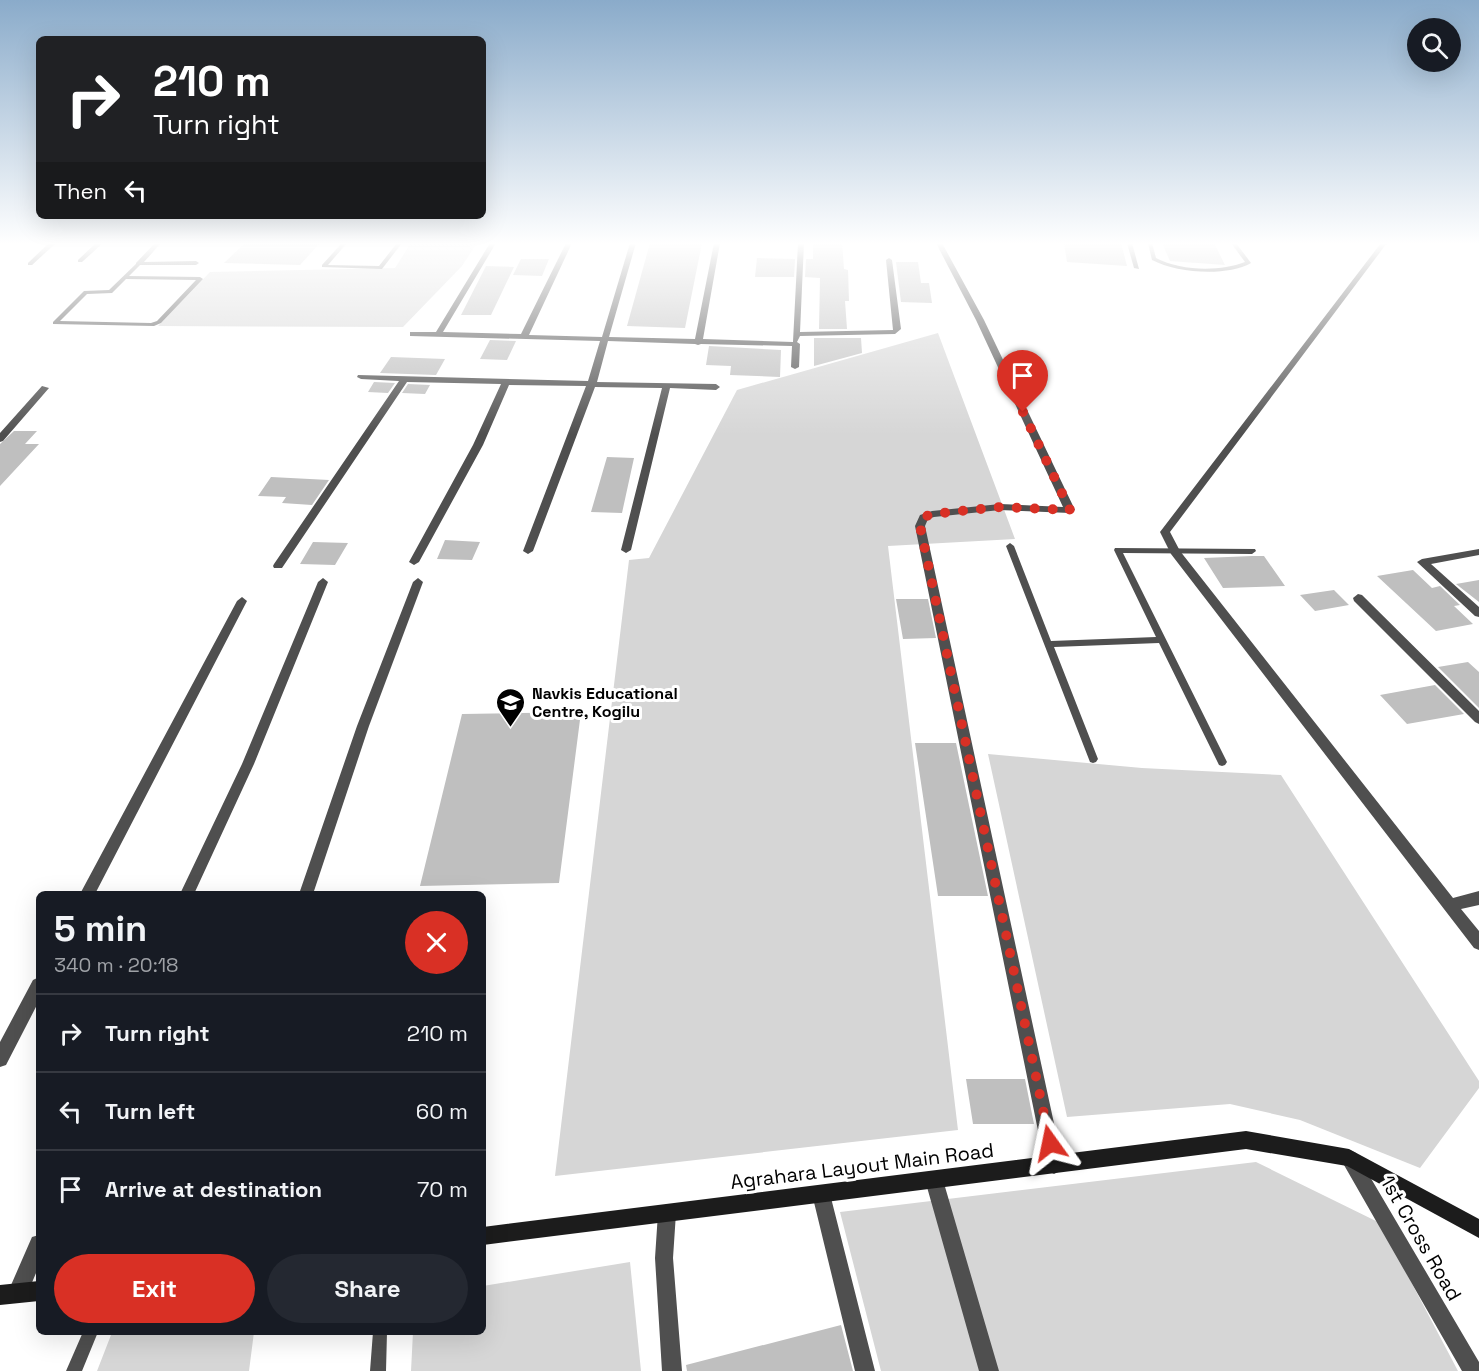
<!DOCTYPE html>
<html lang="en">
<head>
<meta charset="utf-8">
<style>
  :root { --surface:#171b24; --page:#242831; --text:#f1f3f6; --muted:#9ea1a6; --line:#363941; --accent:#d93025 }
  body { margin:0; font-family:"Space Grotesk",sans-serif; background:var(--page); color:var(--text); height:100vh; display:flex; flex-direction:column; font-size:22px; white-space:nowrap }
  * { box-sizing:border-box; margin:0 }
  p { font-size:20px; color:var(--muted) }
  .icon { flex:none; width:33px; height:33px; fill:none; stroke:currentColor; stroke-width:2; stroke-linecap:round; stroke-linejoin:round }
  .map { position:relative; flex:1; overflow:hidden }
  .drawer { position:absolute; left:36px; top:891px; width:450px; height:444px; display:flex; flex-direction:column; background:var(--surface); border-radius:9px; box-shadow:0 6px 24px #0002 }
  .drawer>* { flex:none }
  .top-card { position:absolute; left:36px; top:36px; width:450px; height:183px; border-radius:9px; box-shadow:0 6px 24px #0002; background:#202124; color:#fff; overflow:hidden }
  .fabs { position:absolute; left:1407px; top:18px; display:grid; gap:12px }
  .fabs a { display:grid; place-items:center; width:54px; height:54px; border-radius:50%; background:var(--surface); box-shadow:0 6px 24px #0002; font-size:30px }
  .pin { position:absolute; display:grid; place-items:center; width:51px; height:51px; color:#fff; margin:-62px -26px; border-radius:50% 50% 50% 0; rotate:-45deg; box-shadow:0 0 6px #0007 }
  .pin .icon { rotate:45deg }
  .me { position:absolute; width:66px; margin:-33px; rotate:348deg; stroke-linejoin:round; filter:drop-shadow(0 0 4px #0008) }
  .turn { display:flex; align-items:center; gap:21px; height:126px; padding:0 18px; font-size:27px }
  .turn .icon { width:78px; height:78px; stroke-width:2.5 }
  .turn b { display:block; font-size:42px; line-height:51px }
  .then { display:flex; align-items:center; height:57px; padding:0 18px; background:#0003; gap:12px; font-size:22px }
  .round { display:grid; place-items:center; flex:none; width:63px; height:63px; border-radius:32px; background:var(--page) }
  .head { display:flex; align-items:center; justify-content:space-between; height:102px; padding:0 18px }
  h1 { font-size:36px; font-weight:800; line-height:45px }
  .action { display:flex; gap:12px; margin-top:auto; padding:12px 18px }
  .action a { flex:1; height:69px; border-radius:36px; background:var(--accent); color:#fff; font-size:24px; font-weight:800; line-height:69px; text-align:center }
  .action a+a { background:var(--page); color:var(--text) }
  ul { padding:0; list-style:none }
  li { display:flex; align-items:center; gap:18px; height:78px; padding:0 18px; border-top:2px solid var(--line) }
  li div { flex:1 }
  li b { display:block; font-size:22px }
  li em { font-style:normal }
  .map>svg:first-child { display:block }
  .green { fill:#d6d6d6 }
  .building { fill:#bfbfbf }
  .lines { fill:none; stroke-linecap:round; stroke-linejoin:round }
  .lane { fill:#4f4f4f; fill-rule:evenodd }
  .street { fill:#4f4f4f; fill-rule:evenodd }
  .secondary { fill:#1c1c1c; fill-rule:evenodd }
  .route { stroke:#d93025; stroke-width:10; stroke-dasharray:0 18 }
  .labels { text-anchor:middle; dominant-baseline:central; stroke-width:6; stroke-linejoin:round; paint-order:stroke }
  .poi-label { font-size:16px; font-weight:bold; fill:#000; stroke:#fff; text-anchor:start }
  .near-street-label { font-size:20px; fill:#000; stroke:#fff }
</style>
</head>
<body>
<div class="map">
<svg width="1479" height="1371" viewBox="0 0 1479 1371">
  <rect width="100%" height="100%" fill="#fff"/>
  <!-- green -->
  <path class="green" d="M 411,243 L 477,243 L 462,266 L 403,327 L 158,326 L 210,272 L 395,268 Z
    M 938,333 L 1015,539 L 888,546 L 958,1130 L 555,1176 L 629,560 L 649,558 L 737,390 Z
    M 988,754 L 1142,768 L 1281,775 L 1479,1081 L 1479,1088 L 1420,1168 L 1300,1120 L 1230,1104 L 1067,1117 Z
    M 1256,1162 L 1380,1223 L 1458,1371 L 881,1371 L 840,1212 Z
    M 630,1262 L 641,1371 L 411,1371 L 413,1332 L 483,1332 L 483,1286 Z
    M 125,1332 L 254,1332 L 249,1371 L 97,1371 L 111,1335 Z"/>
  <!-- building -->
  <path class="building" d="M 245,243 L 320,243 L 300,265 L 224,263 Z
    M 650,243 L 702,243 L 685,328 L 627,326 Z
    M 813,243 L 842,243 L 844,269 L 848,270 L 849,301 L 845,301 L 847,329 L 819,329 L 820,278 L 805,277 L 806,259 L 813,259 Z
    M 1064,243 L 1121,243 L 1127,266 L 1067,262 Z
    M 1162,243 L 1214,243 L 1225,265 L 1170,261 Z
    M 757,258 L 795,259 L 794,277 L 755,277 Z
    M 521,259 L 549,259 L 542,276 L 513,275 Z
    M 896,262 L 918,262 L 921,283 L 929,283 L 932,303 L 901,302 Z
    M 486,266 L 514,267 L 491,315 L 461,315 Z
    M 814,338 L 861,338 L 862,353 L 814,366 Z
    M 490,340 L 516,341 L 507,360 L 480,359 Z
    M 709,346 L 781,350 L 780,377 L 730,375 L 731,366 L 706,365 Z
    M 391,357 L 445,359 L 436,375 L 380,373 Z
    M 374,382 L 395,383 L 388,393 L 368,392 Z
    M 408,384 L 430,385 L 425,394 L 402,393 Z
    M 14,431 L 37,431 L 25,444 L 39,444 L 0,486 L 0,444 Z
    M 607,457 L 634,458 L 622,513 L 591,512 Z
    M 271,477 L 329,480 L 312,505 L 282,503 L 286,497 L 258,496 Z
    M 445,540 L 480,542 L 472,560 L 437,559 Z
    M 313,542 L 348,543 L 335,565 L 300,564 Z
    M 1252,556 L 1264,556 L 1285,586 L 1223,588 L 1204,558 Z
    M 1413,570 L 1432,588 L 1440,586 L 1460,605 L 1454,606 L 1473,624 L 1436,631 L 1377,576 Z
    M 1479,580 L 1479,602 L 1456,584 Z
    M 1334,590 L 1349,605 L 1315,611 L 1300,595 Z
    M 896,599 L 928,599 L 936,638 L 903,639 Z
    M 1468,662 L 1479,672 L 1479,708 L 1438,667 Z
    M 1435,685 L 1464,714 L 1407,724 L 1380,695 Z
    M 581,712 L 559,883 L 420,886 L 462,714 Z
    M 915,743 L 956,743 L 988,896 L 938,896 Z
    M 966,1079 L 1025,1079 L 1034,1124 L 973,1124 Z
    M 841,1325 L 853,1371 L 687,1371 L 686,1365 Z"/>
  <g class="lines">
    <!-- lane -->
    <path class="lane" d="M 342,243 L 347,243 L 328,265 L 379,266 L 397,243 L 402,243 L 382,269 L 322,267 L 322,265 Z
      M 1127,243 L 1132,243 L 1139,269 L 1134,268 Z
      M 1148,243 L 1152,243 L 1156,258 C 1181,271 1219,272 1245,262 L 1231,243 L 1236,243 L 1251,263 C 1226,277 1177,273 1152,260 Z
      M 138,262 L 141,264 L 129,276 L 200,277 L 203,279 L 161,323 L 154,326 L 53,324 L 53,322 L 84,291 L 109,290 ZM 126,279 L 196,280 L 157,321 L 151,323 L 60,321 L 87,294 L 112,293 Z
      M 1010,543 L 1014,546 L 1051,641 L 1156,637 L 1114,550 L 1115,548 L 1255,549 L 1256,551 L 1252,554 L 1123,553 L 1227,762 L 1225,765 L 1222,766 L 1219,765 L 1159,643 L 1054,647 L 1098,759 L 1096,762 L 1093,763 L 1090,762 L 1006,546 Z
      M 83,1332 L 98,1332 L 82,1371 L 66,1371 Z
      M 373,1332 L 387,1332 L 386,1371 L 370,1371 Z"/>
    <!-- street -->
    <path class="street" d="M 49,243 L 56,243 L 32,265 L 28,265 L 28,263 Z
      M 96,243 L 103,243 L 82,262 L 78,262 L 78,260 Z
      M 155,243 L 161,243 L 144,262 L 196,261 L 199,263 L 196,265 L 136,265 L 136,263 Z
      M 490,243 L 496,243 L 443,332 L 521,334 L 566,243 L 572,243 L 529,335 L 602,337 L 630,243 L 636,243 L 609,337 L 695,339 L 714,243 L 720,243 L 703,339 L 793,342 L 798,243 L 804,243 L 800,332 L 893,330 L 886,260 L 889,258 L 892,260 L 901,329 L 895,334 L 800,336 L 797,342 L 800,344 L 799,367 L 795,369 L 791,367 L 792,346 L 701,344 L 698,345 L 695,344 L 608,341 L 597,382 L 716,384 L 720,387 L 716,390 L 670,388 L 631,550 L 626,553 L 621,550 L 662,388 L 595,387 L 533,551 L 528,554 L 523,551 L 586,386 L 509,385 L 483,445 L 419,562 L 414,565 L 409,562 L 473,445 L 501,384 L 407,382 L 282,568 L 274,568 L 273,566 L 274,564 L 399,381 L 361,379 L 357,377 L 358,375 L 588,381 L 600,341 L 410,336 L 410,332 L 436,332 Z
      M 936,243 L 942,243 L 984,320 L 1075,510 L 1070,513 L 1000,510 L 934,517 L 928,519 L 925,526 L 1063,1165 L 1060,1171 L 1054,1174 L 1048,1171 L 1045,1165 L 915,526 L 920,515 L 932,511 L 1000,504 L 1063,507 L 976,320 Z
      M 1381,243 L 1387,243 L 1170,532 L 1180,551 L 1453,898 L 1479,891 L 1479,905 L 1461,909 L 1479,931 L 1479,950 L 1474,948 L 1171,554 L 1160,532 Z
      M 42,386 L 49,388 L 3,441 L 0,442 L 0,433 Z
      M 1479,549 L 1479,555 L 1431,564 L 1479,607 L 1479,617 L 1475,616 L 1417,562 L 1422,559 Z
      M 323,578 L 328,582 L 254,764 L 194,894 L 180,894 L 242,764 L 318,582 Z
      M 418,578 L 423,582 L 369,726 L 313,894 L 299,894 L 357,726 L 413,582 Z
      M 1358,594 L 1362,595 L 1479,711 L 1479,724 L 1475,722 L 1354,601 L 1353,598 Z
      M 242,597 L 247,601 L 95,894 L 80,894 L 237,601 Z
      M 39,977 L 39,1001 L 6,1065 L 0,1067 L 0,1042 L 33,980 Z
      M 1350,1150 L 1356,1153 L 1479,1362 L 1479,1371 L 1462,1371 L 1344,1165 L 1341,1159 L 1344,1153 Z
      M 934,1171 L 940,1174 L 943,1180 L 999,1371 L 979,1371 L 925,1180 L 928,1174 Z
      M 821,1185 L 827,1188 L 830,1194 L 875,1371 L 855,1371 L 812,1194 L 815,1188 Z
      M 667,1204 L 673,1207 L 676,1213 L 673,1258 L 682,1371 L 662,1371 L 655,1258 L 658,1213 L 661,1207 Z
      M 39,1235 L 39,1266 L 25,1299 L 18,1302 L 11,1299 L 8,1292 L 32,1237 Z"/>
    <!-- secondary -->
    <path class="secondary" d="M 1246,1131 L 1349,1149 L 1479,1219 L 1479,1238 L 1347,1166 L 1246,1149 L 483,1245 L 483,1227 Z
      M 39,1281 L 39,1301 L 0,1305 L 0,1285 Z"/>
  </g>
  <!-- sky -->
  <linearGradient id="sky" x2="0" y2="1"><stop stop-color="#8aabca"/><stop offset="0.56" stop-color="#fff"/><stop offset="1" stop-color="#fff" stop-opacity="0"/></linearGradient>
  <rect width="1479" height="435" fill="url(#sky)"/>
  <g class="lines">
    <!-- route -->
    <path class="route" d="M 1023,412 L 1070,510 L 1000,507 L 932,514 L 924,517 L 920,526 L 1050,1143"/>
  </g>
  <!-- icons -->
  <defs>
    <symbol id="school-pin" viewBox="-11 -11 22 30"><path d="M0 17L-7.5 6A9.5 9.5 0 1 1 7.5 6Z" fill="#000" stroke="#fff"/><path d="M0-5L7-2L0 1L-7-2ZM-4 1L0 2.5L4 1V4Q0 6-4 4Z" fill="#fff"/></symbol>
  </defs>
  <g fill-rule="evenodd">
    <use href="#school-pin" x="494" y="686" width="33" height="45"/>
  </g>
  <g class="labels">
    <!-- poi labels -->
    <g class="poi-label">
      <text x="532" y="693">Navkis Educational<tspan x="532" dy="18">Centre, Kogilu</tspan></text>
    </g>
    <!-- near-street labels -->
    <g class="near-street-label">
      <text transform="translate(862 1166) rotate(-7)">Agrahara Layout Main Road</text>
      <text transform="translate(1421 1238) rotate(60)">1st Cross Road</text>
    </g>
  </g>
</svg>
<div class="fabs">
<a><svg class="icon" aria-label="search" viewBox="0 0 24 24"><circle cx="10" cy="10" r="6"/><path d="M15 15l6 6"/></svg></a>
</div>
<div class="pin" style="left:1023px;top:412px;background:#d93025"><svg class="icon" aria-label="arrive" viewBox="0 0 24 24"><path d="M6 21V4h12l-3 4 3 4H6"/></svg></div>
<svg class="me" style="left:1050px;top:1143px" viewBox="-20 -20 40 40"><path d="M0-17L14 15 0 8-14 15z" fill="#d93025" stroke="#fff" stroke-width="4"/></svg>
<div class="top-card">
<div class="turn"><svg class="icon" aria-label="right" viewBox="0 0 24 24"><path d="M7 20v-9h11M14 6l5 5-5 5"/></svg><div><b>210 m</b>Turn right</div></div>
<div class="then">Then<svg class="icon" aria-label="left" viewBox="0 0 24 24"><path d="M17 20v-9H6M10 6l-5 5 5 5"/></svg></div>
</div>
<section class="drawer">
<div class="head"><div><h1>5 min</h1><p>340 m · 20:18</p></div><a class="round" style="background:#d93025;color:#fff"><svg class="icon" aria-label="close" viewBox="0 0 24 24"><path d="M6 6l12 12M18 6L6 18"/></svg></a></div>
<ul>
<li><svg class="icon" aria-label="right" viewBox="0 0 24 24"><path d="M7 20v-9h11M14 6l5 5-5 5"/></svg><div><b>Turn right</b></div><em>210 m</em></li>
<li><svg class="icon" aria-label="left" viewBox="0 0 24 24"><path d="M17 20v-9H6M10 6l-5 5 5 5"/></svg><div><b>Turn left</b></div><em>60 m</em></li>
<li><svg class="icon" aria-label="arrive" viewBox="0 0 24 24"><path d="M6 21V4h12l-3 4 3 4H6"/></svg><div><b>Arrive at destination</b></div><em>70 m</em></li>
</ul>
<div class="action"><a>Exit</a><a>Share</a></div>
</section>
</div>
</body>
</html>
